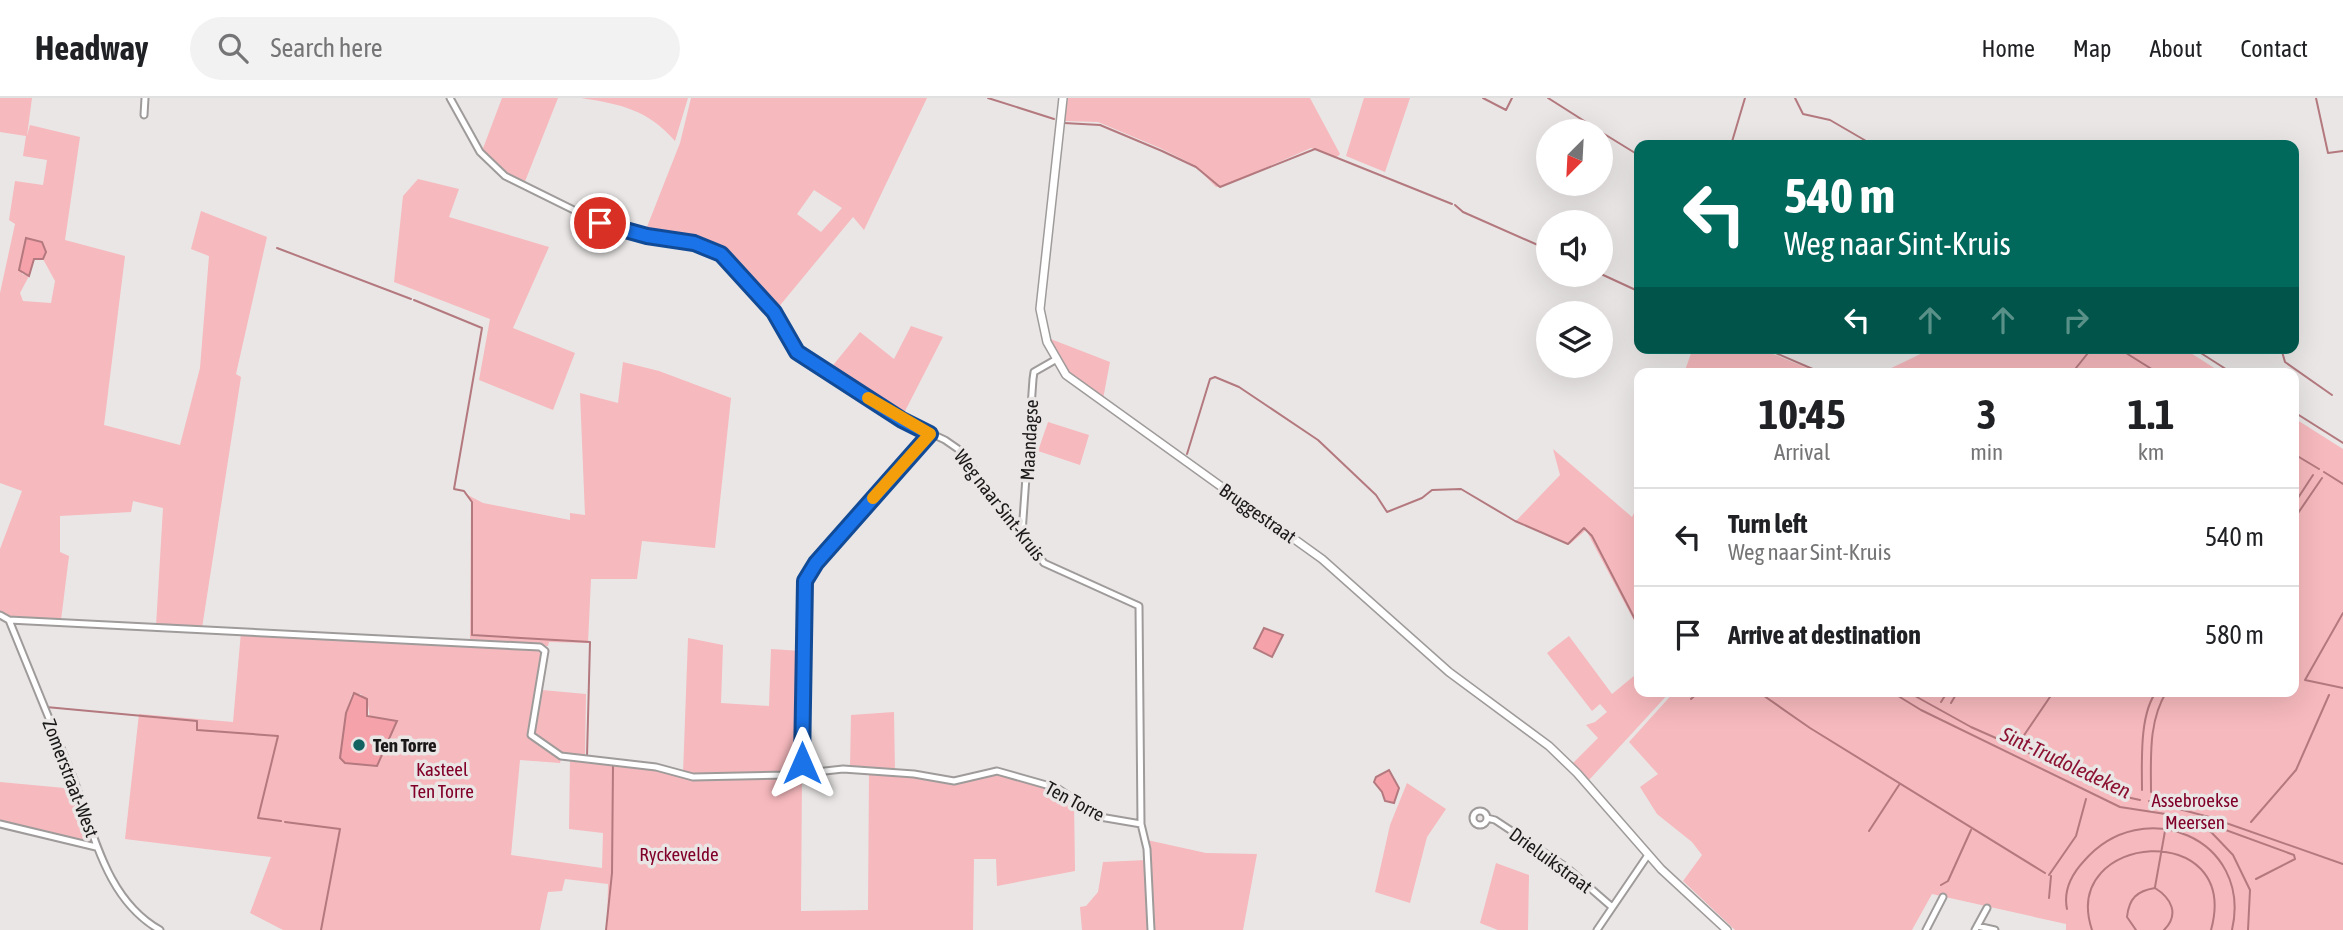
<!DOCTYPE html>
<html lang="en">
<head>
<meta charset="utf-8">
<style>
  :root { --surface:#fff; --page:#f2f2f2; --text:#202124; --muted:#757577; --line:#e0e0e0 }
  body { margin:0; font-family:"Asap Condensed",sans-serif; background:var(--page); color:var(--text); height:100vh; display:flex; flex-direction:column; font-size:26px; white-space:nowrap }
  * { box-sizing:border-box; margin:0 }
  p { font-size:23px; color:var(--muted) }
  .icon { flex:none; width:38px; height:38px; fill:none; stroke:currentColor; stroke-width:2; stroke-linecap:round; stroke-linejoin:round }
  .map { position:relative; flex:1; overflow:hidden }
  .side { position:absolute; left:1634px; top:270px; width:665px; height:329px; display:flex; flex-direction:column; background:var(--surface); border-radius:14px; box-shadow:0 7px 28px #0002 }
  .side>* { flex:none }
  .guide { position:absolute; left:1634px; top:42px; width:665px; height:214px; border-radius:14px; box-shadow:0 7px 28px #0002; background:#00695c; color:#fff; overflow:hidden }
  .needle { width:46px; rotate:204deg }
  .buttons { position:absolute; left:1536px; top:21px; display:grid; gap:14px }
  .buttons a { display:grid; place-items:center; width:77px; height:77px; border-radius:50%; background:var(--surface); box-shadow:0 7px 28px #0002; font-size:35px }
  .pin { position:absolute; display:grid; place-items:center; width:60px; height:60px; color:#fff; margin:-30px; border:4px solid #fff; border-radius:50%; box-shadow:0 2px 7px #0007 }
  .me { position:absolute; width:77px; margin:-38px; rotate:0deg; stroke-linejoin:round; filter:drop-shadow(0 0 5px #0008) }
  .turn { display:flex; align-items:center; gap:24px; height:147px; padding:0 35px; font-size:32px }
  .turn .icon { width:91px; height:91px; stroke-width:2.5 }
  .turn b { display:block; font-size:49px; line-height:60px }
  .lanes { display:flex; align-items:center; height:66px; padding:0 35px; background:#0003; justify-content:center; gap:35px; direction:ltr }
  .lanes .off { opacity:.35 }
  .eta { display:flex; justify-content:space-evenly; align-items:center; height:119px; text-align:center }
  .eta b { font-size:42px; font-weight:700; line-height:49px }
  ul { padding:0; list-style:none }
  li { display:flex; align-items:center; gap:21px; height:98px; padding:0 35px; border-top:2px solid var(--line) }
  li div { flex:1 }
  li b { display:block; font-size:26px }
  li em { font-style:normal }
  header { display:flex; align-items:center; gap:42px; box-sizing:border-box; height:98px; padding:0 35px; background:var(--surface); border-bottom:2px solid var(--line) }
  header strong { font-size:33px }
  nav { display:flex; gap:38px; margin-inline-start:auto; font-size:24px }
  .search { width:490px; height:63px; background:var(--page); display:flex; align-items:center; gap:18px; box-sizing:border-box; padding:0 24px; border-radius:38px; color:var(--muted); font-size:26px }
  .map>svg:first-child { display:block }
  .green { fill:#f6b9bd; fill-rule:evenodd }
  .water { fill:#f5a2aa; stroke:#b3797e; stroke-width:2 }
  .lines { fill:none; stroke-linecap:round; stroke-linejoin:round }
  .stream { stroke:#b3797e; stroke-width:2 }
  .street-casing { stroke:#9f9b9b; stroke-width:9 }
  .secondary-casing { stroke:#9f9b9b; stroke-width:10 }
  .street { stroke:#fff; stroke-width:5 }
  .secondary { stroke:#fff; stroke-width:7 }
  .route-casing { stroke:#114b97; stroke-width:18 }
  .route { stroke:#1a73e8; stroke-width:12 }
  .slow { stroke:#f59e0b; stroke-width:12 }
  .poi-dot { fill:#126261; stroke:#eae6e6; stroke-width:2.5 }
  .labels { text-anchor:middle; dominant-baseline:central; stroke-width:7; stroke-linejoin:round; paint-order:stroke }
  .street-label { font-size:19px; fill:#1a1818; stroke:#eae6e6 }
  .poi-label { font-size:19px; font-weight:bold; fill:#1a1818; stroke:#eae6e6; text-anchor:start }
  .park-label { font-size:19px; fill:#810029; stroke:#eae6e6 }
  .water-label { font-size:21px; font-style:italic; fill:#8c1232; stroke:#eae6e6 }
</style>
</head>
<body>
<header>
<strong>Headway</strong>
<div class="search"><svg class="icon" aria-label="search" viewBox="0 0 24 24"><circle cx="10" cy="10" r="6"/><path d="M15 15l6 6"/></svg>Search here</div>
<nav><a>Home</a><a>Map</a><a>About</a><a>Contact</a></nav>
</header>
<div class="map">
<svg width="2343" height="832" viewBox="0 0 2343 832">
  <rect width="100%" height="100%" fill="#eae6e6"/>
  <!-- green -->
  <path class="green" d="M 0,0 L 32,0 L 27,38 L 30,27 L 80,39 L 65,142 L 125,158 L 104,327 L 180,347 L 200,270 L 209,158 L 191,151 L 201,113 L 267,139 L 236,276 L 241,279 L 202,530 L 156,528 L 163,410 L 133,403 L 131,414 L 60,418 L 60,454 L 69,458 L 61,522 L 11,520 L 0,515 L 0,451 L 22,393 L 0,385 L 0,195 L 15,126 L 9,122 L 15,83 L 43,87 L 47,62 L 23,58 L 26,38 L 0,34 ZM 26,140 L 42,144 L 46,154 L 43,161 L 55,183 L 51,205 L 23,203 L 20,195 L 29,178 L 22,176 Z
    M 502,0 L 558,0 L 524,86 L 507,78 L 482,53 Z
    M 581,0 L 688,0 L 675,43 C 648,12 621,6 581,0 Z
    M 691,0 L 927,0 L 864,132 L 853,119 L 777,211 C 754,182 732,151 694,142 C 678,138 661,138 645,134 L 680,45 ZM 814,92 L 842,110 L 821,134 L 797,116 Z
    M 1068,0 L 1310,0 L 1340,56 L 1337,59 L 1311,50 L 1224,88 L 1216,89 L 1194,67 L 1160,50 L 1098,24 L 1064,23 Z
    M 1364,0 L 1410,0 L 1385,74 L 1346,58 Z
    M 418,81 L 459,91 L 449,119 L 549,149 L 513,230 L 575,255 L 553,312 L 479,282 L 490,221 L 394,184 L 403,98 Z
    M 911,228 L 943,239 L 903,317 L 830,271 L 860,234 L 894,261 Z
    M 1048,240 L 1110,264 L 1103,301 L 1069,274 Z
    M 1693,250 L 1758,250 L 1820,275 L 1684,275 Z
    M 1933,250 L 2183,250 L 2222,275 L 1881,275 Z
    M 623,264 L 659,273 L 731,300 L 715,450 L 642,443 L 637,481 L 591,481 L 588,545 L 549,544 L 548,548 L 470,544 L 471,404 L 464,395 L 483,405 L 570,422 L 570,415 L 585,417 L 580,295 L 618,305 Z
    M 2294,320 L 2343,351 L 2343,832 L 2066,832 L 2066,826 L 1932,796 L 1912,832 L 1735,832 L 1683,783 L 1702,757 L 1692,744 L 1657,716 L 1640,689 L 1658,676 L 1629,644 L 1675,593 L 2294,593 Z
    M 1048,324 L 1089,337 L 1080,367 L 1038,353 Z
    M 1553,351 L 1632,419 L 1640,403 L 1640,534 L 1586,432 L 1570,446 L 1516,423 L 1560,377 Z
    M 241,534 L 543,551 L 533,638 L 542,592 L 586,596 L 585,660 L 603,663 L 604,667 L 654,670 L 686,679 L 802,675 L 801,813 L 868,812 L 869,673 L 949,684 L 993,674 L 1049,688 L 1074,702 L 1075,773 L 997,788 L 996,761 L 974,761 L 973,832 L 607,832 L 608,786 L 565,781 L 562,793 L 548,794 L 540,832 L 283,832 L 250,815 L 271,759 L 125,741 L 139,616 L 233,624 ZM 352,596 L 361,596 L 368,607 L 377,668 L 345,665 L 340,660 L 346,615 ZM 561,661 L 570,662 L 569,731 L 603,735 L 602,770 L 511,757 L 520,662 L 560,665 Z
    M 1569,538 L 1612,596 L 1640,573 L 1640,593 L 1671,593 L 1589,682 L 1573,665 L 1598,640 L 1586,627 L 1595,624 L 1607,614 L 1600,606 L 1592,613 L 1547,555 Z
    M 688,540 L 723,547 L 721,605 L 769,608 L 771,551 L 801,553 L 801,669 L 797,674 L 683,676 Z
    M 894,614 L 895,673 L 850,670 L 851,617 Z
    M 0,684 L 75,691 L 94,746 L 0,725 Z
    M 1407,685 L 1446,711 L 1427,739 L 1410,805 L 1375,794 L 1390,727 Z
    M 1147,742 L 1206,755 L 1257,756 L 1243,832 L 1082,832 L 1080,809 L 1086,808 L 1098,794 L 1103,764 L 1147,762 Z
    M 1496,765 L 1529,777 L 1528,832 L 1498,832 L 1480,825 Z"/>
  <!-- water -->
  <path class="water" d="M 26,140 L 42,144 L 46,154 L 43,161 L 34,161 L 29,178 L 19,172 Z
    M 1264,530 L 1283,537 L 1272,559 L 1254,550 Z
    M 354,595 L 367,601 L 367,618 L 397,623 L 377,668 L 345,665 L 340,660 L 346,615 Z
    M 1389,672 L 1399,690 L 1394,705 L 1385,703 L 1382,694 L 1374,684 L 1376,679 Z"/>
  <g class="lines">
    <!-- stream -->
    <path class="stream" d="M 988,0 L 1054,21
      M 1483,0 L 1506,12 L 1512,0
      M 1548,0 L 1600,33
      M 1795,0 L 1803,16 L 1830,22 L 1873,47
      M 2316,0 L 2328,55 L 2343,53
      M 1064,25 L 1100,27 L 1162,53 L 1196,69 L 1220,89 L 1315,51 L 1452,106
      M 1601,34 L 1640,58
      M 1731,47 L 1745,0
      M 1455,107 L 1463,114 L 1549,152
      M 277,150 L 411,201
      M 1601,176 L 1640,194
      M 414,202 L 482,230 L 454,391 L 464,393 L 472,404 L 472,537 L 590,544 L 587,658 L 590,659
      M 1764,250 L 1822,275
      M 2118,250 L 2158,275
      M 2193,250 L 2232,275
      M 2281,250 L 2285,264 L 2332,297
      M 2072,275 L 2092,250
      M 2294,314 L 2343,345
      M 1187,356 L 1210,281 L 1215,279 L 1239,289 L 1318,342 L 1376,397 L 1387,414 L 1422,400 L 1432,392 L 1461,391 L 1515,423 L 1568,446 L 1584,430 L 1592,438 L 1640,531
      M 2294,356 L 2319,371
      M 2324,374 L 2343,386
      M 2294,406 L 2313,377
      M 2294,421 L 2322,380
      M 2343,515 L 2305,582 L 2343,590
      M 1757,593 L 1810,630 L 2045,775
      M 1890,593 L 1921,612 L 2120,709 L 2172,717 L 2197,724 L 2212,735 L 2233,757 L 2250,792 L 2248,832
      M 1906,593 L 1971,629 L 2014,648
      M 2054,593 L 2016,649 L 2113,696 L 2140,702
      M 1691,601 L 1700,593
      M 1941,604 L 1948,593
      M 1951,605 L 1958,593
      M 46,609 L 197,623 L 197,632 L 278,638 L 258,720 L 281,723
      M 2142,692 C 2142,665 2139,615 2157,593
      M 2151,694 C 2151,660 2148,623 2167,593
      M 2149,703 L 2209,719 L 2343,766
      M 285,724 L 340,731 L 321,832
      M 2251,724 L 2296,672 L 2329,597
      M 2207,730 L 2212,727 L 2294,757 L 2295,761 L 2256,781
      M 1869,733 L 1899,687
      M 2049,777 L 2076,738 L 2086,701
      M 1941,787 L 1948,783 L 1971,732
      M 2155,789 L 2165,733
      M 2049,800 L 2051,778
      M 2067,811 C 2063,792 2071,777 2084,763 C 2142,695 2253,740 2232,832
      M 606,832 L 612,775 L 613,667
      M 2092,832 C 2059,734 2242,720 2211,832
      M 2136,832 L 2127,819 C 2129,800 2137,793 2155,790 C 2171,800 2180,816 2164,832"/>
    <defs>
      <path id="street" d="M 450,0 L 480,54 L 505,78 L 600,125 L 656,140 L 694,145 L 721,156 L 774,214 L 788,242 L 804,260 L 902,322 L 945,342 L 958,351 L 1044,465 L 1139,508 L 1141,726 L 1147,751 L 1151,832
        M 144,17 L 145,0
        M 1022,435 L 1033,281 L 1034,274 L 1055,262
        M 0,517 L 9,522 C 29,572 50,622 70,672 C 93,728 103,800 160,832
        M 9,522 L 540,549 L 545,553 L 531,637 L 561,658 L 656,669 L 693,679 L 789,677 L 843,671 L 914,676 L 954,683 L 997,673 L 1057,690 L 1100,719 L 1141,726
        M 802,674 L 805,483 L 816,465 L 930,336
        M1473 720a7 7 0 1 1 14 0a7 7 0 1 1-14 0Z
        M 1487,720 L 1495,722 L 1566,769 L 1612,809
        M 0,726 L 96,749
        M 1977,828 L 1995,832
        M 1597,832 L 1648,757
        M 1926,832 L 1943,799
        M 1975,832 L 1987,810"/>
      <path id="secondary" d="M 1063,0 L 1040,211 L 1047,244 L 1066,277 L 1322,461 L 1449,574 L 1549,648 L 1577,675 L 1661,771 L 1727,832"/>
    </defs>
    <!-- street casing -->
    <use href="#street" class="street-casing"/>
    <!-- secondary casing -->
    <use href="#secondary" class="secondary-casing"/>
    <!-- street -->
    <use href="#street" class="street"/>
    <!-- secondary -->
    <use href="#secondary" class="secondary"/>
  </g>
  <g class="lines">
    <defs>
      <path id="route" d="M 600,125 L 647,138 L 694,145 L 721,156 L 774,214 L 797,254 L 902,322 L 930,336 L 816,465 L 805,483 L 802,665"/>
    </defs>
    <!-- route casing -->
    <use href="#route" class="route-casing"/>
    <!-- route -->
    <use href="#route" class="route"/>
    <!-- slow -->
    <path class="slow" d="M 868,300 L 930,336 L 873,400"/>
  </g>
  <!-- markers -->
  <circle class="poi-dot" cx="359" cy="647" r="7"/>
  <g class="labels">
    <!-- street labels -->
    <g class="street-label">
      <text transform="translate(1029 342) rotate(-87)">Maandagse</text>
      <text transform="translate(1000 407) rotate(52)">Weg naar Sint-Kruis</text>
      <text transform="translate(1258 415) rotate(35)">Bruggestraat</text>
      <text transform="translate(71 680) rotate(69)">Zomerstraat-West</text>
      <text transform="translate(1075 703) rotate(28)">Ten Torre</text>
      <text transform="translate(1551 762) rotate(36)">Drieluikstraat</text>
    </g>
    <!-- poi labels -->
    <g class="poi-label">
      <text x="373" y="647">Ten Torre</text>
    </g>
    <!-- park labels -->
    <g class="park-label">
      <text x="442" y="671">Kasteel<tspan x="442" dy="22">Ten Torre</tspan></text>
      <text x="2195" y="702">Assebroekse<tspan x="2195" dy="22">Meersen</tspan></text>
      <text x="679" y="756">Ryckevelde</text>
    </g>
    <!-- water labels -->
    <g class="water-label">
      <text transform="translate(2066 664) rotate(25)">Sint-Trudoledeken</text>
    </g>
  </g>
</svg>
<div class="buttons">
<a><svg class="needle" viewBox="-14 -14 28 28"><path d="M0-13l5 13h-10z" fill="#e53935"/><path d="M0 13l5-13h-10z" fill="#757577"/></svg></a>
<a><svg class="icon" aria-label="sound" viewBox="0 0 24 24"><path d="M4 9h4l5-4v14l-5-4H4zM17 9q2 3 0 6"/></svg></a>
<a><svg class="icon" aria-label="layers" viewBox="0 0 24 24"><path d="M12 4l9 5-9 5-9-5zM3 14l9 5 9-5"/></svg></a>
</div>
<div class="pin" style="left:600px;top:125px;background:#d93025"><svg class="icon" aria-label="arrive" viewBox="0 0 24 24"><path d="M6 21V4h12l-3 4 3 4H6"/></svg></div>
<svg class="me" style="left:802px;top:665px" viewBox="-20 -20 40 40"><path d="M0-17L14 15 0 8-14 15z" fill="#1a73e8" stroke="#fff" stroke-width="4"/></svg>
<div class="guide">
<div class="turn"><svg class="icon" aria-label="left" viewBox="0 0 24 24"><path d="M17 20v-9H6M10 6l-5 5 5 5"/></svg><div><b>540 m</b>Weg naar Sint-Kruis</div></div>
<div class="lanes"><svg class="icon" aria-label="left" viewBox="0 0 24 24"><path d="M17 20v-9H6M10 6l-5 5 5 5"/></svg><svg class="icon off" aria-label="ahead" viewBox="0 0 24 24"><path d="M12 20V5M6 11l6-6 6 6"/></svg><svg class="icon off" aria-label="ahead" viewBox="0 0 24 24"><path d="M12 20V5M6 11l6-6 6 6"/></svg><svg class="icon off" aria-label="right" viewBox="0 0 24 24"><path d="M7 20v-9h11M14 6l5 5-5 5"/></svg></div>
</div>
<section class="side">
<div class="eta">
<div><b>10:45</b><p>Arrival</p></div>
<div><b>3</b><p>min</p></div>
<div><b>1.1</b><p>km</p></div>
</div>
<ul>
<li><svg class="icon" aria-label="left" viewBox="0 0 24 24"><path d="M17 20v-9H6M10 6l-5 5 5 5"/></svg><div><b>Turn left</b><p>Weg naar Sint-Kruis</p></div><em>540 m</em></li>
<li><svg class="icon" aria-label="arrive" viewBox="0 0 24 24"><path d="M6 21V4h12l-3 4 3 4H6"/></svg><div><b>Arrive at destination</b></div><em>580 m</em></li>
</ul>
</section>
</div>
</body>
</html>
